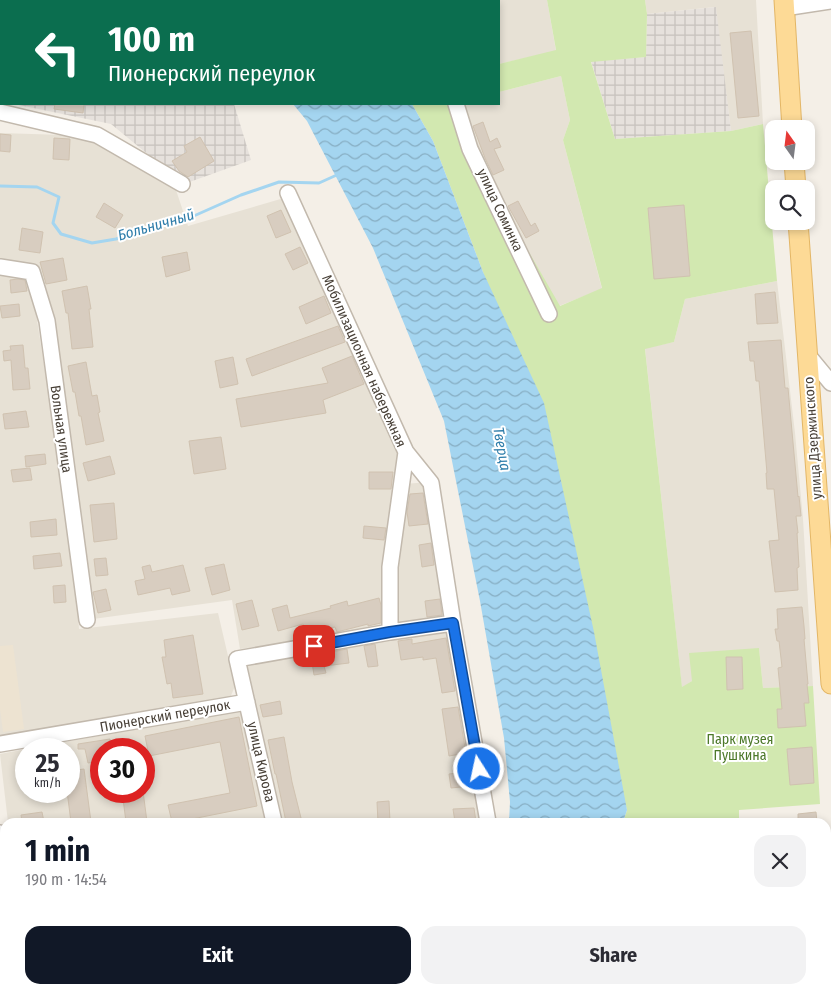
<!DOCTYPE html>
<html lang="en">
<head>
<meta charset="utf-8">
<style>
  :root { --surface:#fff; --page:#f2f2f3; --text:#2b2b33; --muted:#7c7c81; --accent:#111827 }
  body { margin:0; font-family:"Fira Sans Condensed",sans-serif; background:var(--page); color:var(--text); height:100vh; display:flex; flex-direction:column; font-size:19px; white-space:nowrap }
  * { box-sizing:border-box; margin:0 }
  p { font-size:16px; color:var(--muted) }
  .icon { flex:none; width:28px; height:28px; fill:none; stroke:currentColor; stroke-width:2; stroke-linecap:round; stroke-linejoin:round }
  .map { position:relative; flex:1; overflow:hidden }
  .side { position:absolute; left:0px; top:818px; width:831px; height:176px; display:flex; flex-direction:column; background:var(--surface); border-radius:15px 15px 0 0; box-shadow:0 2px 8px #0003 }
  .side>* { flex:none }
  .guide { position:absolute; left:0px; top:0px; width:500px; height:105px; box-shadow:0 2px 8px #0003; background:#0b6e4f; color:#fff; overflow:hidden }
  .needle { width:32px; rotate:346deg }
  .fabs { position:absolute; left:765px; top:120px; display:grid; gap:10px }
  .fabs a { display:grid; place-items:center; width:50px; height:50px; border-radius:10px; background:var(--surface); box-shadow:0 2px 8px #0003; font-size:25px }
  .speed { position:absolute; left:15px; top:738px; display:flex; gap:10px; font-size:25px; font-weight:700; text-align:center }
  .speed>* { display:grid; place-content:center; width:65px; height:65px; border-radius:50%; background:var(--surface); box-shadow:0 2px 8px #0003; line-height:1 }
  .speed small { font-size:12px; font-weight:400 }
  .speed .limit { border:8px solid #d22; background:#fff; color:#111 }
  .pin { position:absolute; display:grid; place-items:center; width:42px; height:42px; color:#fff; margin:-21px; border-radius:10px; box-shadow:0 2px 8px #0006 }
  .me { position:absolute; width:55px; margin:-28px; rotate:350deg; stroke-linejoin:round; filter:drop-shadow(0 0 4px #0008) }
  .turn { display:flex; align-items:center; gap:18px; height:105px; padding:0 25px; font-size:22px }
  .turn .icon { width:65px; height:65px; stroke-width:2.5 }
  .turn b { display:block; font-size:35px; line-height:42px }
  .round { display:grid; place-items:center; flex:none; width:52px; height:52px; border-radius:15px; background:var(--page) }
  .head { display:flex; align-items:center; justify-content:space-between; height:85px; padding:0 25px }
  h1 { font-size:30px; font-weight:700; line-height:38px; color:var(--accent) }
  .button { display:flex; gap:10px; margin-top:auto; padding:10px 25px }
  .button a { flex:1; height:58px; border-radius:15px; background:var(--accent); color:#fff; font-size:20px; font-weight:700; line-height:58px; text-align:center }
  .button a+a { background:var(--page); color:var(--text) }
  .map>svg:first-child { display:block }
  .residential { fill:#e7e1d5; fill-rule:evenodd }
  .commercial { fill:#f5e5d3 }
  .industrial { fill:url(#industrial-grid) }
  .education { fill:#ede3d1 }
  .green { fill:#d2e8b0 }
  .water { fill:url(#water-waves) }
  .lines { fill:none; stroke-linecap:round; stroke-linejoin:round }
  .stream { stroke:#a4d5f0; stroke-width:3 }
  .building { fill:#d8cdc0; stroke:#d0c2b0 }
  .minor-casing { stroke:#c2b9ad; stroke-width:18 }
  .major-casing { stroke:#e3b666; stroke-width:21 }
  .minor { stroke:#fff; stroke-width:15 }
  .major { stroke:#fdda96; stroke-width:19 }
  .route-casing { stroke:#114b97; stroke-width:12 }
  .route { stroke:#1a73e8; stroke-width:9 }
  .labels { text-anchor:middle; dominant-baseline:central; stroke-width:4; stroke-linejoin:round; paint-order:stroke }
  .street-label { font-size:14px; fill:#473f36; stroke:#fff }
  .park-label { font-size:14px; fill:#4c7829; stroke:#fff }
  .water-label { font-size:15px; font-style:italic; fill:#2e7daa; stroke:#fff }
</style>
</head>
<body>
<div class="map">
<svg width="831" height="993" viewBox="0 0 831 993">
  <defs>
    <pattern id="industrial-grid" width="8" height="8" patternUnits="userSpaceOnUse" patternTransform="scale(1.25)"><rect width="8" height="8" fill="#e6e1dc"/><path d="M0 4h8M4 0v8" fill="none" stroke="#c7c2bd"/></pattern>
    <pattern id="water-waves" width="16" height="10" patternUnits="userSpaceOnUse" patternTransform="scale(1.25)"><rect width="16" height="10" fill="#a4d5f0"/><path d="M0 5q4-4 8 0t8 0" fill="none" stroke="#87aec3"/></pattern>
  </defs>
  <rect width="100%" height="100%" fill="#f4efe7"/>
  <!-- residential -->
  <path class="residential" d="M 439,0 L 547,0 L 556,51 L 499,64 L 499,1 L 439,1 Z
    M 645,0 L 756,0 L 763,124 L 731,131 L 715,7 L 647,14 Z
    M 561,76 L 570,120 L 563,140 L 602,289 L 559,306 L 498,196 L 471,138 L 465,104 L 499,104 L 499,92 Z
    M 0,133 L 95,136 L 174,184 L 188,226 L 284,198 L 399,456 L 387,627 L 240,649 L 232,600 L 93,619 L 50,306 L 35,268 L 0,262 Z
    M 0,271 L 30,275 L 58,455 L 76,588 L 79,629 L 218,613 L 235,686 L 230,698 L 0,739 Z
    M 777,281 L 795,433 L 803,519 L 813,686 L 763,688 L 759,648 L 692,681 L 682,688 L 645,348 L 674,342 L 685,299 Z
    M 428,482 L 449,619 L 395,626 L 396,562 L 405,484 Z
    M 450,627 L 482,822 L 281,822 L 247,665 Z
    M 242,710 L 265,822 L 8,822 L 0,754 L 26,749 L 26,791 L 69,791 L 69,749 L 27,749 ZM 101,749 L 144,749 L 144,791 L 101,791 Z
    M 31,989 L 306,989 L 307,993 L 32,993 Z
    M 318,989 L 482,989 L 482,993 L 319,993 Z"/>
  <!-- commercial -->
  <path class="commercial" d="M 826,942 L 830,993 L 756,991 L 755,989 L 826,989 Z"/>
  <!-- industrial -->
  <path class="industrial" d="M 0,0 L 201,0 L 201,1 L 1,1 L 1,101 L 0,101 Z
    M 716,7 L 731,131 L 615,139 L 591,61 L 646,57 L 647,14 Z
    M 14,104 L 234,104 L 251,160 L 184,184 L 111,124 Z
    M 0,916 L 5,953 L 5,986 L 0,987 Z"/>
  <!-- education -->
  <path class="education" d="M 13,645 L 24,729 L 3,732 L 0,709 L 0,646 Z"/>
  <!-- green -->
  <path class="green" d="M 547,0 L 645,0 L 647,14 L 646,57 L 591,62 L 615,139 L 731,131 L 763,124 L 777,281 L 685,299 L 674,342 L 645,349 L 682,687 L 692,681 L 689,653 L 759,648 L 763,688 L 813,686 L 820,804 L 739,810 L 739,822 L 623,822 L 627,810 L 483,272 L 433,141 L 412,104 L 465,104 L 470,149 L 560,306 L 602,288 L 563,140 L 570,120 L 561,76 L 499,92 L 499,64 L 556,50 Z
    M 600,989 L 729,989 L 728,993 L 600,993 Z"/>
  <!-- water -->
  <path class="water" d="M 293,104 L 412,104 L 433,141 L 483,272 L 544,403 L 594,632 L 627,810 L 623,822 L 509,822 L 510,802 L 504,738 L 480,601 L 444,421 L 373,248 L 307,121 Z
    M 502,989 L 600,989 L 600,993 L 502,993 Z"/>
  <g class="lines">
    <!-- stream -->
    <path class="stream" d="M 0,186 L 37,187 L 59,197 L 53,223 L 61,234 L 92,243 L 116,239 L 149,228 L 187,219 L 241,195 L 279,182 L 319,183 L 339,174"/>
  </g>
  <!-- building -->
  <path class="building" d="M 751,31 L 759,116 L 738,118 L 730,33 Z
    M 55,104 L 84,104 L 83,113 L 54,109 Z
    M 483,122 L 490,142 L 497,138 L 501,147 L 494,149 L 504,170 L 493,175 L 485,158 L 473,126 Z
    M 0,134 L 11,135 L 10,152 L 0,151 Z
    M 200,137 L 214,161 L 188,177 L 179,171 L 172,161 L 187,152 L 184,146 Z
    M 54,138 L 70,139 L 69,160 L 53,159 Z
    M 518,201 L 531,226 L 535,223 L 539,231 L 526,238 L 508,206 Z
    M 104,203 L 123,215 L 115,228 L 96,217 Z
    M 684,205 L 690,276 L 654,279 L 648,208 Z
    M 281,210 L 291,232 L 276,238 L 267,216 Z
    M 22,228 L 43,232 L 40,253 L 19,250 Z
    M 300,247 L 308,263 L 293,270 L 285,254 Z
    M 187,252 L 190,270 L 166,277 L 162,257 Z
    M 63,258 L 67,280 L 46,284 L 40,262 Z
    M 18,279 L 25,280 L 27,291 L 11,293 L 10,280 Z
    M 87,286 L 91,309 L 89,309 L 93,347 L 72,349 L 68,313 L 66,313 L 62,291 Z
    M 775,292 L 778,323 L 757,324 L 755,294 Z
    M 324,296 L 331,313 L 306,324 L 299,307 Z
    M 19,304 L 20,316 L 2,318 L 0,306 Z
    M 338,326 L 345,342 L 252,376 L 246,359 Z
    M 781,340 L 785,388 L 788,388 L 798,497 L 799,496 L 801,516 L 796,516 L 798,533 L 797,533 L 799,567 L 797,568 L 798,590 L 775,592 L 769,541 L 779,540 L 774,489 L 767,489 L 766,473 L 767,473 L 759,381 L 756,381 L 754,361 L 750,361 L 748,342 Z
    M 23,345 L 25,368 L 28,368 L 30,389 L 13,390 L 11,360 L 4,361 L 3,351 L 11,350 L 10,346 Z
    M 352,356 L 364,384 L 323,400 L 326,413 L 241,427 L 236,399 L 328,383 L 322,368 Z
    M 233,357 L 238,384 L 220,388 L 215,361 Z
    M 86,362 L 92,396 L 97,395 L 100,412 L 98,413 L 104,441 L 86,445 L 81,416 L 79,416 L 75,392 L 73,392 L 68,366 Z
    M 26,411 L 29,427 L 5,429 L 3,414 Z
    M 221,437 L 226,469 L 194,474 L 189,441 Z
    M 45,454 L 46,464 L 26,467 L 25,456 Z
    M 110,456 L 115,474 L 88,481 L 83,463 Z
    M 30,468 L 32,480 L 13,482 L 11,470 Z
    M 369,472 L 393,472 L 391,489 L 369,489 Z
    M 423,493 L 428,524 L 409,526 L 407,512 L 410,494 Z
    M 114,503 L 117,539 L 94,542 L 90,505 Z
    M 56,519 L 57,535 L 31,537 L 30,522 Z
    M 364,526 L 386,528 L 384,540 L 363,538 Z
    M 431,543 L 434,565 L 422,567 L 419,545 Z
    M 60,553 L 62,566 L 34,569 L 33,556 Z
    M 106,558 L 108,575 L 96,576 L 94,559 Z
    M 224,564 L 230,590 L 212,595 L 205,568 Z
    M 150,565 L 152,572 L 183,565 L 190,591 L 172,595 L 170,588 L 138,595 L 135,581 L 145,579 L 142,567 Z
    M 65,585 L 66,602 L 54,603 L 53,586 Z
    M 106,589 L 111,610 L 98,613 L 93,592 Z
    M 379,598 L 381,605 L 381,623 L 368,626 L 368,624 L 337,632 L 335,627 L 306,634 L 303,624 L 278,631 L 272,609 L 287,605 L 290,618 L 331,608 L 330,606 L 347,601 L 348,606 Z
    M 440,599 L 442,615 L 427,617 L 425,601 Z
    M 252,600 L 259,626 L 242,630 L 236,604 Z
    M 802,607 L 804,626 L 805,639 L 804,639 L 808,684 L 807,684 L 809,703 L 804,703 L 806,726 L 778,728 L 777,709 L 782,709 L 778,668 L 782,667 L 779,641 L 777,641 L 775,629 L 778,629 L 777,609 Z
    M 193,635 L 203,694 L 173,698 L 171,683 L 167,684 L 162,657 L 166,657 L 164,640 Z
    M 446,638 L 455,691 L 442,693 L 436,658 L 423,660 L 423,657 L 401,660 L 398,641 L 412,639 L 412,644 Z
    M 375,644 L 378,666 L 368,667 L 364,646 Z
    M 347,649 L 349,663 L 324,666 L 326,673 L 314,675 L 311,656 Z
    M 726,657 L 742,657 L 743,689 L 727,690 Z
    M 280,701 L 282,714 L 263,717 L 260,705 Z
    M 458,707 L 466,753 L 449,756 L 442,709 Z
    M 239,717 L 257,806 L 177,822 L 172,822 L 168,805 L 230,793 L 220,742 L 149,756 L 145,736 Z
    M 284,737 L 292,782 L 302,822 L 286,822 L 276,774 L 275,774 L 268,740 Z
    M 110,739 L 112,749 L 101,749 L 101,761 L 88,763 L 85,749 L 78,749 L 78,744 Z
    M 812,747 L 814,783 L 790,785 L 787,749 Z
    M 84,769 L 91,822 L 71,822 L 67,791 L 69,791 L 69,771 Z
    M 468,772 L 470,786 L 451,788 L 449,774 Z
    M 122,791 L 143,791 L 147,822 L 126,822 Z
    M 389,801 L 390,822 L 378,822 L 377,802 Z
    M 474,808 L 476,822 L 455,822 L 453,809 Z
    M 42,812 L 44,822 L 22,822 L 21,815 Z
    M 816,812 L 817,822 L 798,822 L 798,814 Z"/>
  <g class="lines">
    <defs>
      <path id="minor" d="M 423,0 L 424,1
        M 784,8 L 831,1
        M 456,104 L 470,149 L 549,314
        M 0,112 L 97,135 L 182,184
        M 288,193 L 406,452 L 431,483 L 453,623 L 488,822
        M 0,267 L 32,272 L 47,321 L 87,620
        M 807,354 L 831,383
        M 390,632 L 390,567 L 406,452
        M 0,744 L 247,702
        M 274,822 L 237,659 L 390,632 L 453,623
        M 0,833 L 5,864
        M 24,989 L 25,993
        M 311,989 L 312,993
        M 485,993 L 485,989"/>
      <path id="major" d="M 784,0 L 792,129
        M 794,161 L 796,189
        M 798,221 L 831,684"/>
    </defs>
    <!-- minor casing -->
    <use href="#minor" class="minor-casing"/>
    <!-- major casing -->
    <use href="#major" class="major-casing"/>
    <!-- minor -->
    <use href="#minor" class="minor"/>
    <!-- major -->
    <use href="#major" class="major"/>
  </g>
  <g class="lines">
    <defs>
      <path id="route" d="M 314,646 L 390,632 L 453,623 L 479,769"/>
    </defs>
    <!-- route casing -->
    <use href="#route" class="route-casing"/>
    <!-- route -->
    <use href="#route" class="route"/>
  </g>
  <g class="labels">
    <!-- street labels -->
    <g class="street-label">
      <text transform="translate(500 210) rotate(65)">улица Соминка</text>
      <text transform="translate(364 361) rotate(66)">Мобилизационная набережная</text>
      <text transform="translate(61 429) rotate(82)">Вольная улица</text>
      <text transform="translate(813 438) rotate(-94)">улица Дзержинского</text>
      <text transform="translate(165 716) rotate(-10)">Пионерский переулок</text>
      <text transform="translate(261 762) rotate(77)">улица Кирова</text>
    </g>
    <!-- park labels -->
    <g class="park-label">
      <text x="740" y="739">Парк музея<tspan x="740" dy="16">Пушкина</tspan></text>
    </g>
    <!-- water labels -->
    <g class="water-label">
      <text transform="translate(156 225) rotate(-16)">Больничный</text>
      <text transform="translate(502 449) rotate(80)">Тверца</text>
    </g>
  </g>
</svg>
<div class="fabs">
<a><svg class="needle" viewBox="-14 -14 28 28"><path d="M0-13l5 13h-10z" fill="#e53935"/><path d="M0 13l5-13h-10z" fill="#7c7c81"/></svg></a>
<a><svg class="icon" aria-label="search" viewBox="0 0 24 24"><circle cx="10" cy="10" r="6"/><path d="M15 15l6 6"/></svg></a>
</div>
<div class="speed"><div>25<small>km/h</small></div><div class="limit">30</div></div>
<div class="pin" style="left:314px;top:646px;background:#d93025"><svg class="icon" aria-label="arrive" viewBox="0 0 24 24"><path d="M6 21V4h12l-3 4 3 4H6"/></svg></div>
<svg class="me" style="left:479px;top:769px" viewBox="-20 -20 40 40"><circle r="17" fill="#1a73e8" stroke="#fff" stroke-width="3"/><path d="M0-11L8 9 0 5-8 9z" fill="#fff"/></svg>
<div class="guide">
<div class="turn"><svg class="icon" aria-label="left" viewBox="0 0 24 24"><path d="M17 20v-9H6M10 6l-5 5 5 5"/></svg><div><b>100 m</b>Пионерский переулок</div></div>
</div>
<section class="side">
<div class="head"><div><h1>1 min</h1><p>190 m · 14:54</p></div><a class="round"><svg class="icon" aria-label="close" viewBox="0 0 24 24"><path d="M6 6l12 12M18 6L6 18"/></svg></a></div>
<div class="button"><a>Exit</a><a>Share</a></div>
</section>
</div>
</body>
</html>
